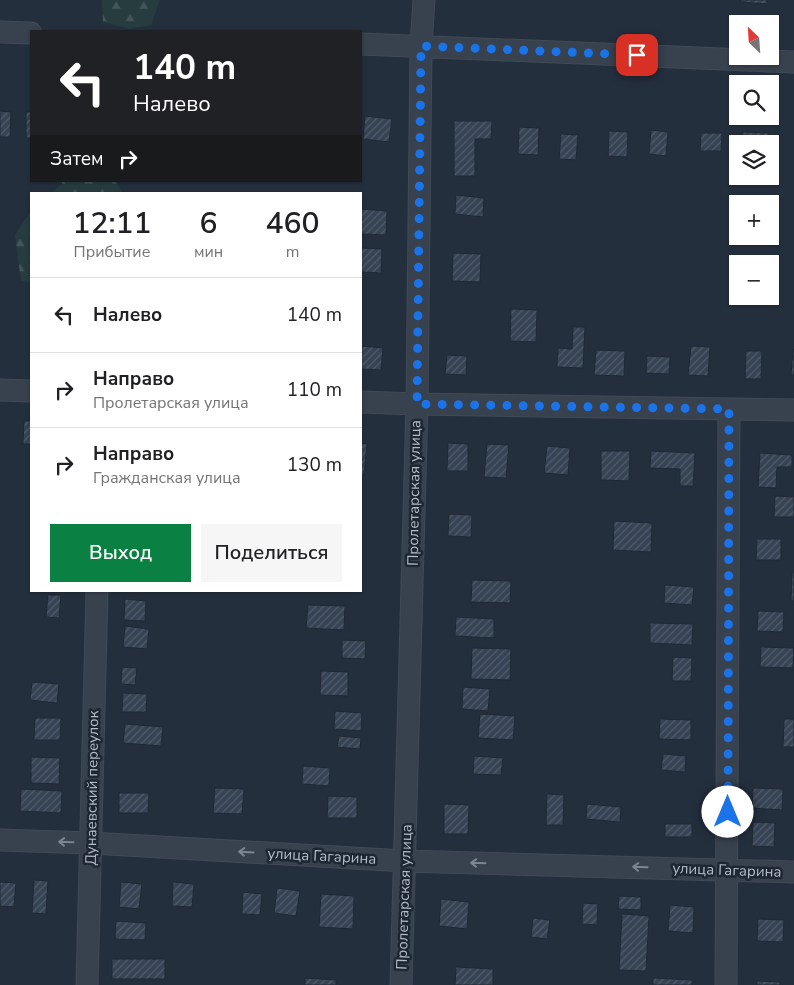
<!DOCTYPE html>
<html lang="ru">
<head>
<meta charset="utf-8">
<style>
  :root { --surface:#fff; --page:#f6f6f6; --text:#202124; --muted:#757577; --line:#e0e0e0; --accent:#0b8043 }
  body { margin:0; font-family:"Nunito Sans",sans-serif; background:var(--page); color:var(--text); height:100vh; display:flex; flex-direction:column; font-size:19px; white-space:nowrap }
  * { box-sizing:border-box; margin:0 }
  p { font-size:16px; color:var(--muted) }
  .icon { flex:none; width:28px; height:28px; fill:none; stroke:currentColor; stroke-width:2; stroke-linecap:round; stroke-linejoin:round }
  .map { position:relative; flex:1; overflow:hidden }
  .sheet { position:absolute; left:30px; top:192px; width:332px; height:400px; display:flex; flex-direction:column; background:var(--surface); border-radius:0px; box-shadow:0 1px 4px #0004 }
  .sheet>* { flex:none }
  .top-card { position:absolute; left:30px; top:30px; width:332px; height:152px; border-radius:0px; box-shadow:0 1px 4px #0004; background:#202124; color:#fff; overflow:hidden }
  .needle { width:32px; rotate:335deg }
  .controls { position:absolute; left:729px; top:15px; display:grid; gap:10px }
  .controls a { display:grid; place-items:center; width:50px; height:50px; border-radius:0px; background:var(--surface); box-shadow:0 1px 4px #0004; font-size:25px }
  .pin { position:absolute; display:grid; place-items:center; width:42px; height:42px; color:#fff; margin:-21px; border-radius:10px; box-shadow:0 2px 8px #0006 }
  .me { position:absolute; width:55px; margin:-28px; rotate:0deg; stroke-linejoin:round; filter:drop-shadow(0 0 4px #0008) }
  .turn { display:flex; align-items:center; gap:18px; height:105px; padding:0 20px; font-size:22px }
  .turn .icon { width:65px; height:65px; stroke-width:2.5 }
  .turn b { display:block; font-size:35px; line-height:42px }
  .then { display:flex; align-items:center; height:48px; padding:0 20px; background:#0003; gap:10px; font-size:19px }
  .eta { display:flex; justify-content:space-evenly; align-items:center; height:85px; text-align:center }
  .eta b { font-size:30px; font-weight:600; line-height:35px }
  .button { display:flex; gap:10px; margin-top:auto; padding:10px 20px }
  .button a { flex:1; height:58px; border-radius:0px; background:var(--accent); color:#fff; font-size:20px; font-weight:600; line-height:58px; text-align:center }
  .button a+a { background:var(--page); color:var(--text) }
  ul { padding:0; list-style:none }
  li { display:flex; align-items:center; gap:15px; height:75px; padding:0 20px; border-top:1px solid var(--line) }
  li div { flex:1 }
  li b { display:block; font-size:19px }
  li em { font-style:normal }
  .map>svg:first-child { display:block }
  .forest { fill:url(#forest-firs) }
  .building { fill:url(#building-hatch); stroke:#1f2835 }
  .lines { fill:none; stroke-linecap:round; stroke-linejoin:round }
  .street-casing { stroke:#414a57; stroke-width:23 }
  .street { stroke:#38414e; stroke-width:21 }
  .oneway { stroke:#7c8592 }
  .route { stroke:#1a73e8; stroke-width:9; stroke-dasharray:0 16.2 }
  .labels { text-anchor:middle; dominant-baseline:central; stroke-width:5; stroke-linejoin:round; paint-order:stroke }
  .street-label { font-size:15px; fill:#b4bcc9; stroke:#1d2633 }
</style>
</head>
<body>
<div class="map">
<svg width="794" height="985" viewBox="0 0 794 985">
  <defs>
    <pattern id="forest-firs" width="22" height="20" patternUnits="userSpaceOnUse" patternTransform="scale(1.25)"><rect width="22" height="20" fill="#263c3f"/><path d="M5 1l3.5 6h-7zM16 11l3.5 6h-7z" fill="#435659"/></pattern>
    <pattern id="building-hatch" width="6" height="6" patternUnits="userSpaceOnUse" patternTransform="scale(1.25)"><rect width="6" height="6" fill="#364354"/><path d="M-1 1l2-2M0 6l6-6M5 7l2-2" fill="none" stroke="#515c6b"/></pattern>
  </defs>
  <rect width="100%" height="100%" fill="#242f3e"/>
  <!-- forest -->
  <path class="forest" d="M 102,0 L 160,0 L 151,25 L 130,29 L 103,22 Z
    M 62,181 L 115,181 L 123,193 L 128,194 L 49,194 L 62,184 Z
    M 31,211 L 31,282 L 21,281 L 15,235 Z"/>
  <!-- building -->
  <path class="building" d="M 741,0 L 767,0 L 767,4 L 741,2 Z
    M 0,111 L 11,112 L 10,137 L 0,137 Z
    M 26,112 L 31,112 L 31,138 L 26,138 Z
    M 365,116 L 392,119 L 389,142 L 363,139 Z
    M 454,121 L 492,121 L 491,139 L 475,139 L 475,176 L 454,176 Z
    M 519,127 L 539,128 L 538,155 L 518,154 Z
    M 651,130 L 668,132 L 666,156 L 649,154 Z
    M 609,131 L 628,132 L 627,157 L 608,156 Z
    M 743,132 L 769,133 L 768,144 L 743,144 Z
    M 701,133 L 722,133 L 721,151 L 700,151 Z
    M 561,134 L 578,135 L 576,160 L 559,159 Z
    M 456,195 L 484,198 L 483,217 L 455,214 Z
    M 361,209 L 387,211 L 386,235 L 361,234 Z
    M 361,248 L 382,249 L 381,273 L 361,272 Z
    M 453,253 L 481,254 L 480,282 L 452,281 Z
    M 511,309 L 537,310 L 536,342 L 510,341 Z
    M 573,327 L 585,327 L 583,368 L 557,367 L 558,348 L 572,349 Z
    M 362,346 L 383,348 L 381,370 L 361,369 Z
    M 691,346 L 710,347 L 708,376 L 688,375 Z
    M 793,349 L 794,350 L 794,375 L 791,375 Z
    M 596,350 L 625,351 L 624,376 L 594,375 Z
    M 746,351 L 762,351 L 761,379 L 745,379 Z
    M 447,355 L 467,356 L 466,375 L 445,374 Z
    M 647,356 L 670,357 L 669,374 L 646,373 Z
    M 24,421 L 31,421 L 31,444 L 23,444 Z
    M 361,443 L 367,444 L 364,475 L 361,475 Z
    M 448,443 L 468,444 L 468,471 L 447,471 Z
    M 487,444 L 509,445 L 506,478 L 484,477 Z
    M 547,446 L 570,448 L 568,475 L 544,473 Z
    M 601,451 L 630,451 L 629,481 L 601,480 Z
    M 651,451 L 695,453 L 693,486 L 680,486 L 680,469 L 650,468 Z
    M 760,453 L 792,455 L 792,467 L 777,467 L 776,488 L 758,487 Z
    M 775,496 L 794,497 L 794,517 L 774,517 Z
    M 449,514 L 472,515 L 471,537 L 448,536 Z
    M 614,521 L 652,523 L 651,552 L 613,550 Z
    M 757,539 L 781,539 L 781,560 L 756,560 Z
    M 792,572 L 794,573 L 794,601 L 791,601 Z
    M 472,580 L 511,581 L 510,603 L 471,602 Z
    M 665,585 L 694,587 L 692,605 L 664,603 Z
    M 48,595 L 61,595 L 59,618 L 46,617 Z
    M 125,599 L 146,601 L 145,621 L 124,620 Z
    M 308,605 L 345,606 L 344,630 L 306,628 Z
    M 758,611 L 784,612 L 783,632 L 757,631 Z
    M 456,617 L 494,619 L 494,638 L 455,636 Z
    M 650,623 L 693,624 L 692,645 L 650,643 Z
    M 125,626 L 149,629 L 147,649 L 123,647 Z
    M 342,640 L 366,641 L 365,659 L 342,658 Z
    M 761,647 L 794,648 L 793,668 L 760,667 Z
    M 472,648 L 511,649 L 510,680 L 471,679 Z
    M 673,657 L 692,658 L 691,681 L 672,681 Z
    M 122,667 L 137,668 L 135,685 L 121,684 Z
    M 321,671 L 348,672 L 348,696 L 320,695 Z
    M 32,682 L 59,684 L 57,703 L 30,700 Z
    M 463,687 L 490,689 L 488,711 L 462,709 Z
    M 123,693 L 147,694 L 146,712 L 122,712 Z
    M 335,711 L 362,713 L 361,731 L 334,729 Z
    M 480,714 L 515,716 L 513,740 L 478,738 Z
    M 35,718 L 61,718 L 60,740 L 34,740 Z
    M 660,719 L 691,720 L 691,740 L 659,739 Z
    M 784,719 L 794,719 L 794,747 L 783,747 Z
    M 125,724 L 163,727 L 161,746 L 123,743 Z
    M 339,736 L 361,738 L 360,749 L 337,747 Z
    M 663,754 L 686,756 L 685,772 L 661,770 Z
    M 474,756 L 503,758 L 501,775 L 473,774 Z
    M 31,757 L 60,758 L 59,784 L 31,783 Z
    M 303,766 L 330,768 L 329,786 L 302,784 Z
    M 215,788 L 244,789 L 242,814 L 213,813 Z
    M 753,788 L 783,789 L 782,810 L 752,808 Z
    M 21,789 L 62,791 L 61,813 L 20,811 Z
    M 119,793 L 149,793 L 148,813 L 119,813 Z
    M 547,794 L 564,795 L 563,825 L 546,825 Z
    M 328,796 L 357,797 L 357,818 L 327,818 Z
    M 444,804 L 469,805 L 468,834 L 444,834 Z
    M 587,804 L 621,807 L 620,822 L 586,819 Z
    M 753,822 L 775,823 L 774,847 L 752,846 Z
    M 665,824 L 692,824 L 692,837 L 665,837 Z
    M 34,880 L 48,881 L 46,914 L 32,913 Z
    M 0,882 L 16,883 L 14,907 L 0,906 Z
    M 121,882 L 142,884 L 139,909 L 119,907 Z
    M 173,882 L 194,884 L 192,907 L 172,906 Z
    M 277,888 L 300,891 L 296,916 L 274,913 Z
    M 243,892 L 262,894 L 260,915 L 242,914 Z
    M 321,894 L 354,896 L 353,929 L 319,927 Z
    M 619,896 L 641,897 L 641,910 L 618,909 Z
    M 441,899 L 469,902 L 467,929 L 439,926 Z
    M 583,903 L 598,904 L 597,925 L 582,924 Z
    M 670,905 L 694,907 L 693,933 L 668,931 Z
    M 622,914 L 649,916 L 646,971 L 619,970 Z
    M 533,918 L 550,920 L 547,939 L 531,937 Z
    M 758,919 L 784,920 L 783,942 L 757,941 Z
    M 116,921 L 146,923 L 145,940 L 115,939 Z
    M 112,959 L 165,959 L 165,979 L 112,979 Z
    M 456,967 L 493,969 L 493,985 L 455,985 Z
    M 305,978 L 336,980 L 336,985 L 305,985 Z
    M 653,978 L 692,980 L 692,985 L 653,985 Z
    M 757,981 L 780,982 L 780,985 L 757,985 Z"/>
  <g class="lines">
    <defs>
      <path id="street" d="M 0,32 L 31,33
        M 361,44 L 794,62
        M 0,390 L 31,391
        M 361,402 L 417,404 L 794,410
        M 0,840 L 91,843 L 405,861 L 794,872
        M 87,985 L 97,591
        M 401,985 L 417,404 L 421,46 L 424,0
        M 726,985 L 729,409"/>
    </defs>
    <!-- street casing -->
    <use href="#street" class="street-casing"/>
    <!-- street -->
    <use href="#street" class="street"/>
  </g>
  <!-- one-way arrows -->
  <defs><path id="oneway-shaft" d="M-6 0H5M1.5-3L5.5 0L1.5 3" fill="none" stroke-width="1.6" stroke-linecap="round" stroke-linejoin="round" transform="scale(1.25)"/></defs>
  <g class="oneway">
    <use href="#oneway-shaft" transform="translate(66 842) rotate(-178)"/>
    <use href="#oneway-shaft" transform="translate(246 852) rotate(-177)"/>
    <use href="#oneway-shaft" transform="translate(478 863) rotate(-178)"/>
    <use href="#oneway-shaft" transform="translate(640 867) rotate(-178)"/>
  </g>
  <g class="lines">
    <!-- route -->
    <path class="route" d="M 637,55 L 421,46 L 417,404 L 729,409 L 728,812"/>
  </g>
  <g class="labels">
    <!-- street labels -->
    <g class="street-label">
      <text transform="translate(414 493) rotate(-89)">Пролетарская улица</text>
      <text transform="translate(92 788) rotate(-89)">Дунаевский переулок</text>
      <text transform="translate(322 856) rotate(3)">улица Гагарина</text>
      <text transform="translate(727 870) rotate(2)">улица Гагарина</text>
      <text transform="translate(404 897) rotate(-88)">Пролетарская улица</text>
    </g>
  </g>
</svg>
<div class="controls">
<a><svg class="needle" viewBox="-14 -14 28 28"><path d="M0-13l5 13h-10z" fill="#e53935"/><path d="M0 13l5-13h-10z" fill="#757577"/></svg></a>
<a><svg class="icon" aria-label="search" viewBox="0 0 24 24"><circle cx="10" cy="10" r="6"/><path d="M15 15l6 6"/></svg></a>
<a><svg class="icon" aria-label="layers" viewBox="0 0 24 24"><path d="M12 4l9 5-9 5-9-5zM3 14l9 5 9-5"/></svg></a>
<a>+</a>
<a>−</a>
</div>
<div class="pin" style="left:637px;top:55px;background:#d93025"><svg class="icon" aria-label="arrive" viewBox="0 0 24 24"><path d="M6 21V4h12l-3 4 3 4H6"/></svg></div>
<svg class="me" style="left:728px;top:812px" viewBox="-20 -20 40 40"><circle r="19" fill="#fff"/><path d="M0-13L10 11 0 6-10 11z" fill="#1a73e8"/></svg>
<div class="top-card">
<div class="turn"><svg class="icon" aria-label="left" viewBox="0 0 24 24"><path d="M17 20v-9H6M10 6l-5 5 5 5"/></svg><div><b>140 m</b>Налево</div></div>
<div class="then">Затем<svg class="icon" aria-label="right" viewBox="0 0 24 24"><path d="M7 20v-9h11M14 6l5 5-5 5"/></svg></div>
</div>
<section class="sheet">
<div class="eta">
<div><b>12:11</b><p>Прибытие</p></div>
<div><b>6</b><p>мин</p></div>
<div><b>460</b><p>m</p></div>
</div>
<ul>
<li><svg class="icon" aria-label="left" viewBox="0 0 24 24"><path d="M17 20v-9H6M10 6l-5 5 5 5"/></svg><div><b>Налево</b></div><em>140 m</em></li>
<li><svg class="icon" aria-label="right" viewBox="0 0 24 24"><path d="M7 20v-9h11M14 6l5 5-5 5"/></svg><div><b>Направо</b><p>Пролетарская улица</p></div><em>110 m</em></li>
<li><svg class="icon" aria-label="right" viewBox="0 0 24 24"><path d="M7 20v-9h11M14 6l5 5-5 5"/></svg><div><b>Направо</b><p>Гражданская улица</p></div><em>130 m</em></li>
</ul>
<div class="button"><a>Выход</a><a>Поделиться</a></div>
</section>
</div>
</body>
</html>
